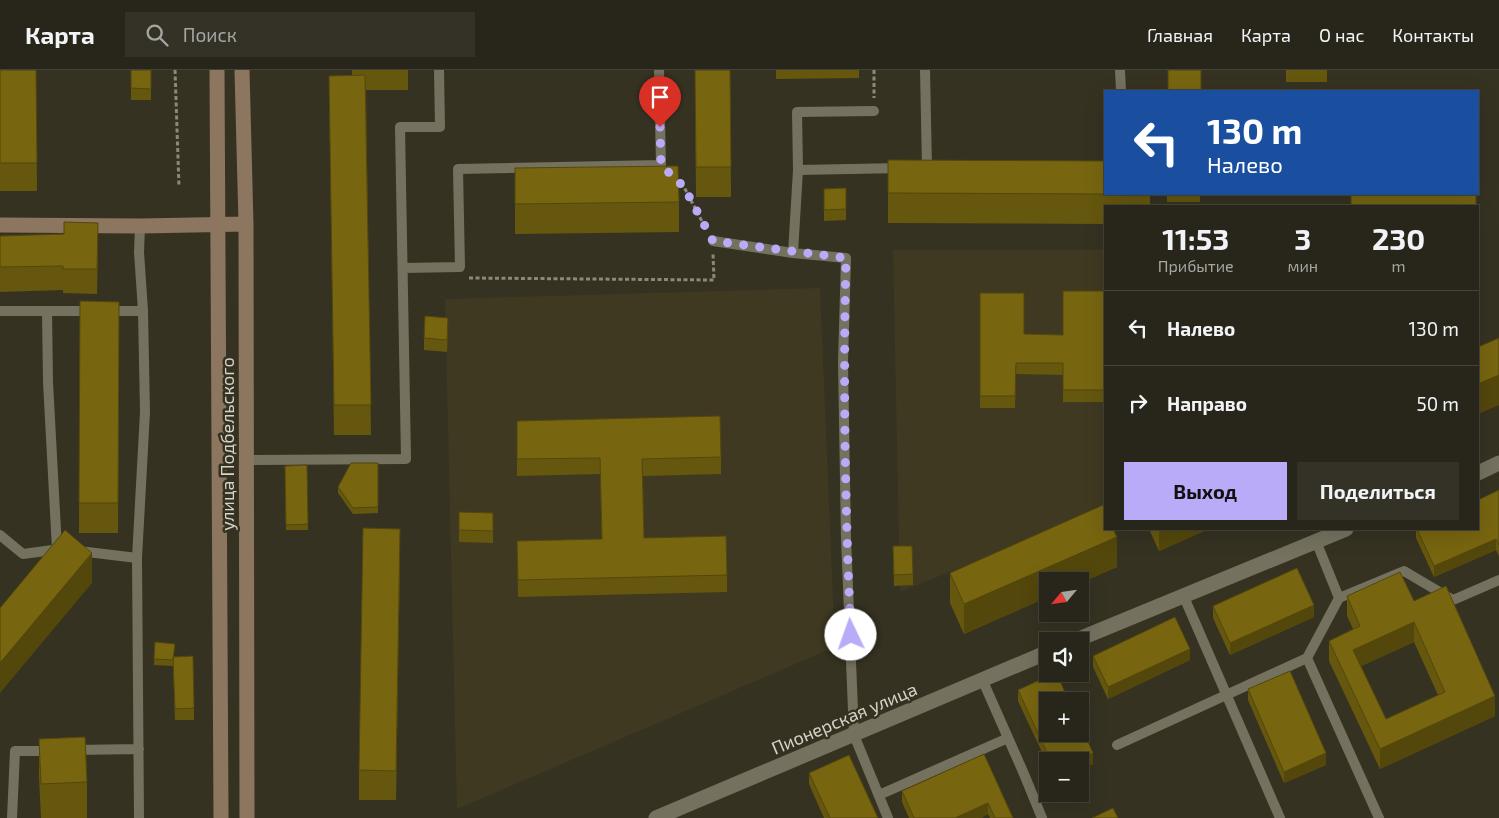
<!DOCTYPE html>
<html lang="ru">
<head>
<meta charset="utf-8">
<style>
  :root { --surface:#28261a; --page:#343227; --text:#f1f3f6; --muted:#a5a5a2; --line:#444339; --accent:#b9abf7 }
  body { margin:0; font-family:"Exo 2",sans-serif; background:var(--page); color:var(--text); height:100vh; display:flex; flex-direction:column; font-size:19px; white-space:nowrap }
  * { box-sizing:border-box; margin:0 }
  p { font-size:16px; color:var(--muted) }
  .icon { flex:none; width:28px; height:28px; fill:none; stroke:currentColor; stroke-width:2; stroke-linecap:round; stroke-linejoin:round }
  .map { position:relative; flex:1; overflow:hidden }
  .panel { position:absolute; left:1104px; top:135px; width:375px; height:325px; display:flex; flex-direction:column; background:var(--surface); border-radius:0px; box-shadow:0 5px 20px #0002,0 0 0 1px var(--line) }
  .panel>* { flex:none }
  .top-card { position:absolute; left:1104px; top:20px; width:375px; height:105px; border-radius:0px; box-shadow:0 5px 20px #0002,0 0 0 1px var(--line); background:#1a4fa0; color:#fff; overflow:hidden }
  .needle { width:32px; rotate:241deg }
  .fabs { position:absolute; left:1039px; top:502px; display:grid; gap:10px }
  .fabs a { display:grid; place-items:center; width:50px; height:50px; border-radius:0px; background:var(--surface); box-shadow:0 5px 20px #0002,0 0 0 1px var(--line); font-size:25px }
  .pin { position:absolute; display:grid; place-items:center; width:42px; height:42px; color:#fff; margin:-51px -21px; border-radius:50% 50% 50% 0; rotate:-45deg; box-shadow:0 0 5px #0007 }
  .pin .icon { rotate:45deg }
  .me { position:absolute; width:55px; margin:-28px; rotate:357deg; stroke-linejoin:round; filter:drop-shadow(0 0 4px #0008) }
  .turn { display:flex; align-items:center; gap:18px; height:105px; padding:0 20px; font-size:22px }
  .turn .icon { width:65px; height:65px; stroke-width:2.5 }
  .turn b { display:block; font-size:35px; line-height:42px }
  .eta { display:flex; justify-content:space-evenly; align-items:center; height:85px; text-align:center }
  .eta b { font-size:30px; font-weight:700; line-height:35px }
  .button { display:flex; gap:10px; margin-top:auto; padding:10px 20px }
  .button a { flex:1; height:58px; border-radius:0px; background:var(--accent); color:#111; font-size:20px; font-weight:700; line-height:58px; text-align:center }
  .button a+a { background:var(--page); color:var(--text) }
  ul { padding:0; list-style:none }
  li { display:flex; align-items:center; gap:15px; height:75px; padding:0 20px; border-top:1px solid var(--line) }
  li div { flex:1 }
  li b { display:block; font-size:19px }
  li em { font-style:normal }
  header { display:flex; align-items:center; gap:30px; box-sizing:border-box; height:70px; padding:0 25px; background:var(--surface); border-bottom:1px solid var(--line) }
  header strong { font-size:24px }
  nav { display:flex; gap:28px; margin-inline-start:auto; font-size:18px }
  .search { width:350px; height:45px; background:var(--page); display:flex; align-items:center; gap:12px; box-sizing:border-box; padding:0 18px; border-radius:0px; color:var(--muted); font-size:19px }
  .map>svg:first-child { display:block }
  .built { fill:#3f3922 }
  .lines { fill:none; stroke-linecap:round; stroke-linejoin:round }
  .path { stroke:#8c887c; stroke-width:3; stroke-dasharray:4 2.5; stroke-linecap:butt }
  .lane { stroke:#75715f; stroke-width:10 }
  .street { stroke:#75715f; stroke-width:15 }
  .secondary { stroke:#8c7660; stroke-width:15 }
  .wall { fill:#66570e; fill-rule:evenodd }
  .shaded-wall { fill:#53470b }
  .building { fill:#776510; stroke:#53470b; fill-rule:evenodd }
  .route { stroke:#b9abf7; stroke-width:9; stroke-dasharray:0 16.2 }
  .labels { text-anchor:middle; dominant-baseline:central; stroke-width:5; stroke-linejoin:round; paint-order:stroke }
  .street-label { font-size:18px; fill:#d6d3c9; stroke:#363222 }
</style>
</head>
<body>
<header>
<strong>Карта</strong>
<div class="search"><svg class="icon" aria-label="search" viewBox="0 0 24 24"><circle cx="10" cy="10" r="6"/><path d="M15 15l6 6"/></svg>Поиск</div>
<nav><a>Главная</a><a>Карта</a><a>О нас</a><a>Контакты</a></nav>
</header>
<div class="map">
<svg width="1499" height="748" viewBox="0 0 1499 748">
  <rect width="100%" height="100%" fill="#363222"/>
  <!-- built -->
  <path class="built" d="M 893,180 L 1105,180 L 1105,439 L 900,522 Z
    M 820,218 L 835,577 L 457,739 L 445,229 Z"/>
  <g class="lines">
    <!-- path -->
    <path class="path" d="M 175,0 L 179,117
      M 874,0 L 874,28
      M 676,109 L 684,117 L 706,159
      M 469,208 L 714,210 L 713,184"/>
    <!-- lane -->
    <path class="lane" d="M 925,0 L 927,97
      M 1120,0 L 1121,21
      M 874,41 L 797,42 L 798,100 L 793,183 L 846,188 L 843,292 L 846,468 L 854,665 L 888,748
      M 798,100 L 902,98
      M 713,171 L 793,183
      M 403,198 L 460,197 L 458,99 L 661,95 L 659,0
      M 0,241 L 91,241
      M 47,241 L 48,312 L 57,479 L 55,481
      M 106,241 L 143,241
      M 246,390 L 406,389 L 400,57 L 440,57 L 439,0
      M 0,465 L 23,484 L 60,479
      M 79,481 L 137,488
      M 1184,527 L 1280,748
      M 1339,528 L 1404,501 L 1453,530 L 1499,510
      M 1307,588 L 1379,748
      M 982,609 L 1024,704 L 1042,748
      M 1117,675 L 1307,588 L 1339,528 L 1316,471
      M 74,680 L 139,679
      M 879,725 L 1008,668
      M 12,748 L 15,681 L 52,681
      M 139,748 L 137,488 L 145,342 L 143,241 L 139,182 L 140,156"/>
    <!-- street -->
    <path class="street" d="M 1478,403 L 1499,393
      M 1074,571 L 1346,459
      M 656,748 L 1048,582"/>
    <!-- secondary -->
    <path class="secondary" d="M 217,0 L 221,748
      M 242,0 L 246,154 L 247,748
      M 0,155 L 140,156 L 246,154"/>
  </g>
  <!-- wall -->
  <path class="wall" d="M 0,0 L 36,0 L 37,121 L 0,121 Z
    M 131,0 L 151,0 L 151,30 L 131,30 Z
    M 352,0 L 408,0 L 408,20 L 366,20 L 371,365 L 334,365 L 329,6 L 352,5 Z
    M 695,0 L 730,0 L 731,127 L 696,127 Z
    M 776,0 L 859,0 L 859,8 L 776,9 Z
    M 1286,0 L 1327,0 L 1327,12 L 1286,12 Z
    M 888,90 L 1150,124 L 1150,136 L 1105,136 L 1105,154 L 888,153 Z
    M 515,98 L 679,132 L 679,162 L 515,164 Z
    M 846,118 L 846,150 L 824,151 L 824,119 Z
    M 1167,124 L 1200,124 L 1200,132 L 1167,132 Z
    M 0,166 L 98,177 L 97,224 L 63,223 L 63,220 L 0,222 Z
    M 1105,221 L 1105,332 L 1063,332 L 1063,305 L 1016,304 L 1015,338 L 980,338 L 980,223 L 1024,264 L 1063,265 Z
    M 80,231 L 119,232 L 118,463 L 79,463 Z
    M 448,260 L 447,282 L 424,280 L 424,268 Z
    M 517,351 L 721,387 L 721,404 L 643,406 L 644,468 L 727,505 L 727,522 L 518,527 L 517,471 L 602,469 L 600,404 L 517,406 Z
    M 378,393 L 378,443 L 353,444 L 338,423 L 338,417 Z
    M 307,395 L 308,460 L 286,460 L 285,396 Z
    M 1499,420 L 1499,486 L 1496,480 L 1434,507 L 1416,468 L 1416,459 L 1478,459 Z
    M 459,442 L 493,443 L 493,473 L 459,472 Z
    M 1149,459 L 1209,459 L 1159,481 Z
    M 893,476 L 913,504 L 913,515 L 894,516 Z
    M 400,488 L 396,730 L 359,730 L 359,700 Z
    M 1117,497 L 1080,513 L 1080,511 L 1048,511 L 1048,527 L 964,564 L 950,533 L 950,503 Z
    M 1347,526 L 1414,531 L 1495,646 L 1380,699 L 1329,591 L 1329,571 L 1353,559 L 1347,546 ZM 1414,572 L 1438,625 L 1386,649 L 1361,596 Z
    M 1213,536 L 1314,547 L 1230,585 L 1213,548 Z
    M 155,572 L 175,587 L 194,638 L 194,650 L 175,650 L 173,596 L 154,595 Z
    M 1093,586 L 1190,590 L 1108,629 L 1093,597 Z
    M 1248,619 L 1326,695 L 1284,713 L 1248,630 Z
    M 1018,620 L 1093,694 L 1080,700 L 1080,691 L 1048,691 L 1048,695 L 1018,631 Z
    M 39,669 L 87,712 L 87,748 L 41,748 L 39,707 Z
    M 984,684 L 1013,748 L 990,748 L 988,744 L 981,748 L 909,748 L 902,732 L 902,721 Z
    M 809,703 L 878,748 L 824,748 L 809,714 Z"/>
  <!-- shaded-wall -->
  <path class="shaded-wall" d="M 448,248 L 448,260 L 447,282 L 447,270 Z
    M 1499,305 L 1499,335 L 1478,344 L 1478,314 Z
    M 400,459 L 400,488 L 396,730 L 396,701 Z
    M 1159,459 L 1209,459 L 1159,481 Z
    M 1117,467 L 1117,497 L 1080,513 L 1080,511 L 1048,511 L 1048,527 L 964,564 L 964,534 Z
    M 1496,469 L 1496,480 L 1434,507 L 1434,496 Z
    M 92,483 L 92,513 L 0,623 L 0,593 Z
    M 1314,535 L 1314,547 L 1230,585 L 1230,573 Z
    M 1414,552 L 1414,572 L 1353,600 L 1353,580 Z
    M 1190,579 L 1190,590 L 1108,629 L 1108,617 Z
    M 1495,626 L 1495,646 L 1380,699 L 1380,679 Z
    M 1093,683 L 1093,694 L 1080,700 L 1080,691 L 1074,691 Z
    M 1326,683 L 1326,695 L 1284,713 L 1284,702 Z
    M 988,733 L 988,744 L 981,748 L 955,748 Z"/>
  <!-- building -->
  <path class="building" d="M 0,0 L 36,0 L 37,93 L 0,93 Z
    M 131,0 L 151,0 L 151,19 L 131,18 Z
    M 695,0 L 730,0 L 731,97 L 696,97 Z
    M 1168,0 L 1201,0 L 1201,21 L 1168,21 Z
    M 365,5 L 371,335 L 334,335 L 329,6 Z
    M 888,90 L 1105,91 L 1105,124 L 888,123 Z
    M 678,96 L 679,132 L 515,134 L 515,98 Z
    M 846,118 L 846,139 L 824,140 L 824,119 Z
    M 1351,124 L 1476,124 L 1476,136 L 1351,136 Z
    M 64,152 L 98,153 L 97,199 L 63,199 L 63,196 L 0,197 L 0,166 L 64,164 Z
    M 1063,221 L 1105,221 L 1105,320 L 1063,320 L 1063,293 L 1016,293 L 1015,326 L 980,326 L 980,223 L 1024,223 L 1024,264 L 1063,265 Z
    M 80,231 L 119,232 L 118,433 L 79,433 Z
    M 425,246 L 448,248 L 447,270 L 424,268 Z
    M 1499,268 L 1499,305 L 1478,314 L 1478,277 Z
    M 720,346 L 721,387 L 642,389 L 644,468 L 726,466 L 727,505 L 518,510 L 517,471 L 602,469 L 600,388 L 517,389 L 517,351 Z
    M 351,393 L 378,393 L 378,437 L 353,438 L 338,417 Z
    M 307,395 L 308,454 L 286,455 L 285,396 Z
    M 1499,420 L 1499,475 L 1496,469 L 1434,496 L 1417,459 L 1478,459 L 1478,430 Z
    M 1103,435 L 1105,441 L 1105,459 L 1113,459 L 1117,467 L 964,534 L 950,503 Z
    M 459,442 L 493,443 L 493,461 L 459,460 Z
    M 363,458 L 400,459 L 396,701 L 359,700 Z
    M 65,460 L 92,483 L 0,593 L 0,538 Z
    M 893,476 L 912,476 L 913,504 L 894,505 Z
    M 1297,498 L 1314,535 L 1230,573 L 1213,536 Z
    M 1400,502 L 1414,531 L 1446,516 L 1495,626 L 1380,679 L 1329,571 L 1360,556 L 1347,526 ZM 1414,552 L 1445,622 L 1386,649 L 1353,580 Z
    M 1175,547 L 1190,579 L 1108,617 L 1093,586 Z
    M 155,572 L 175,574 L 173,590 L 154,589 Z
    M 193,586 L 194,638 L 175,639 L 173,587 Z
    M 1290,601 L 1326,683 L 1284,702 L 1248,619 Z
    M 1053,604 L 1057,604 L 1069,631 L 1048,631 L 1048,664 L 1080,664 L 1080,654 L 1093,683 L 1074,691 L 1051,691 L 1018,620 Z
    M 85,667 L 87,712 L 41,714 L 39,669 Z
    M 984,684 L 1013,748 L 995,748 L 988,733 L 955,748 L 914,748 L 902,721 Z
    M 849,685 L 878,748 L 830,748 L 809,703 Z
    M 1113,738 L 1118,748 L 1092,748 Z"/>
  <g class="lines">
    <!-- route -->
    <path class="route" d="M 660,57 L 661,95 L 684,117 L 713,171 L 846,188 C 843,314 845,440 851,565"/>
  </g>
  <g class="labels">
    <!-- street labels -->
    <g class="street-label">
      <text transform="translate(227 374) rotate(-90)">улица Подбельского</text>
      <text transform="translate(844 648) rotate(-23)">Пионерская улица</text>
    </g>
  </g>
</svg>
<div class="fabs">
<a><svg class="needle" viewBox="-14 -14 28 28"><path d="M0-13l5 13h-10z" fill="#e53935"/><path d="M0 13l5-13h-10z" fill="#a5a5a2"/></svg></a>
<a><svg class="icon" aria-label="sound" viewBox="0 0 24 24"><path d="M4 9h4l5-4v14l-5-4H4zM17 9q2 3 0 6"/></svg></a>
<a>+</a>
<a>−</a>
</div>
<div class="pin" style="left:660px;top:57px;background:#d93025"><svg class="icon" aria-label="arrive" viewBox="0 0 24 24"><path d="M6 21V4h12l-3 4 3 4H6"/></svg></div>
<svg class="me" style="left:851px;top:565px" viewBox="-20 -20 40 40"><circle r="19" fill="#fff"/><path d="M0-13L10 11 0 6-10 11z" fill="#b9abf7"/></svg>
<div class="top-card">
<div class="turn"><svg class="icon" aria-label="left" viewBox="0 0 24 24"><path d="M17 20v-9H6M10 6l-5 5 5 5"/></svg><div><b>130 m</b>Налево</div></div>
</div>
<section class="panel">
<div class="eta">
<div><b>11:53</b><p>Прибытие</p></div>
<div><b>3</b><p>мин</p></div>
<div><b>230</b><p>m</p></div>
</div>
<ul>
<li><svg class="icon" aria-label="left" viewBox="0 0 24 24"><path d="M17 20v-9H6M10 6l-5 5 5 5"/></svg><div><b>Налево</b></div><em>130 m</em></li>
<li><svg class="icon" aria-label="right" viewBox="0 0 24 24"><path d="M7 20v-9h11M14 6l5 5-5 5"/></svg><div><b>Направо</b></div><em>50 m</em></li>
</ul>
<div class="button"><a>Выход</a><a>Поделиться</a></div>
</section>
</div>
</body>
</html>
